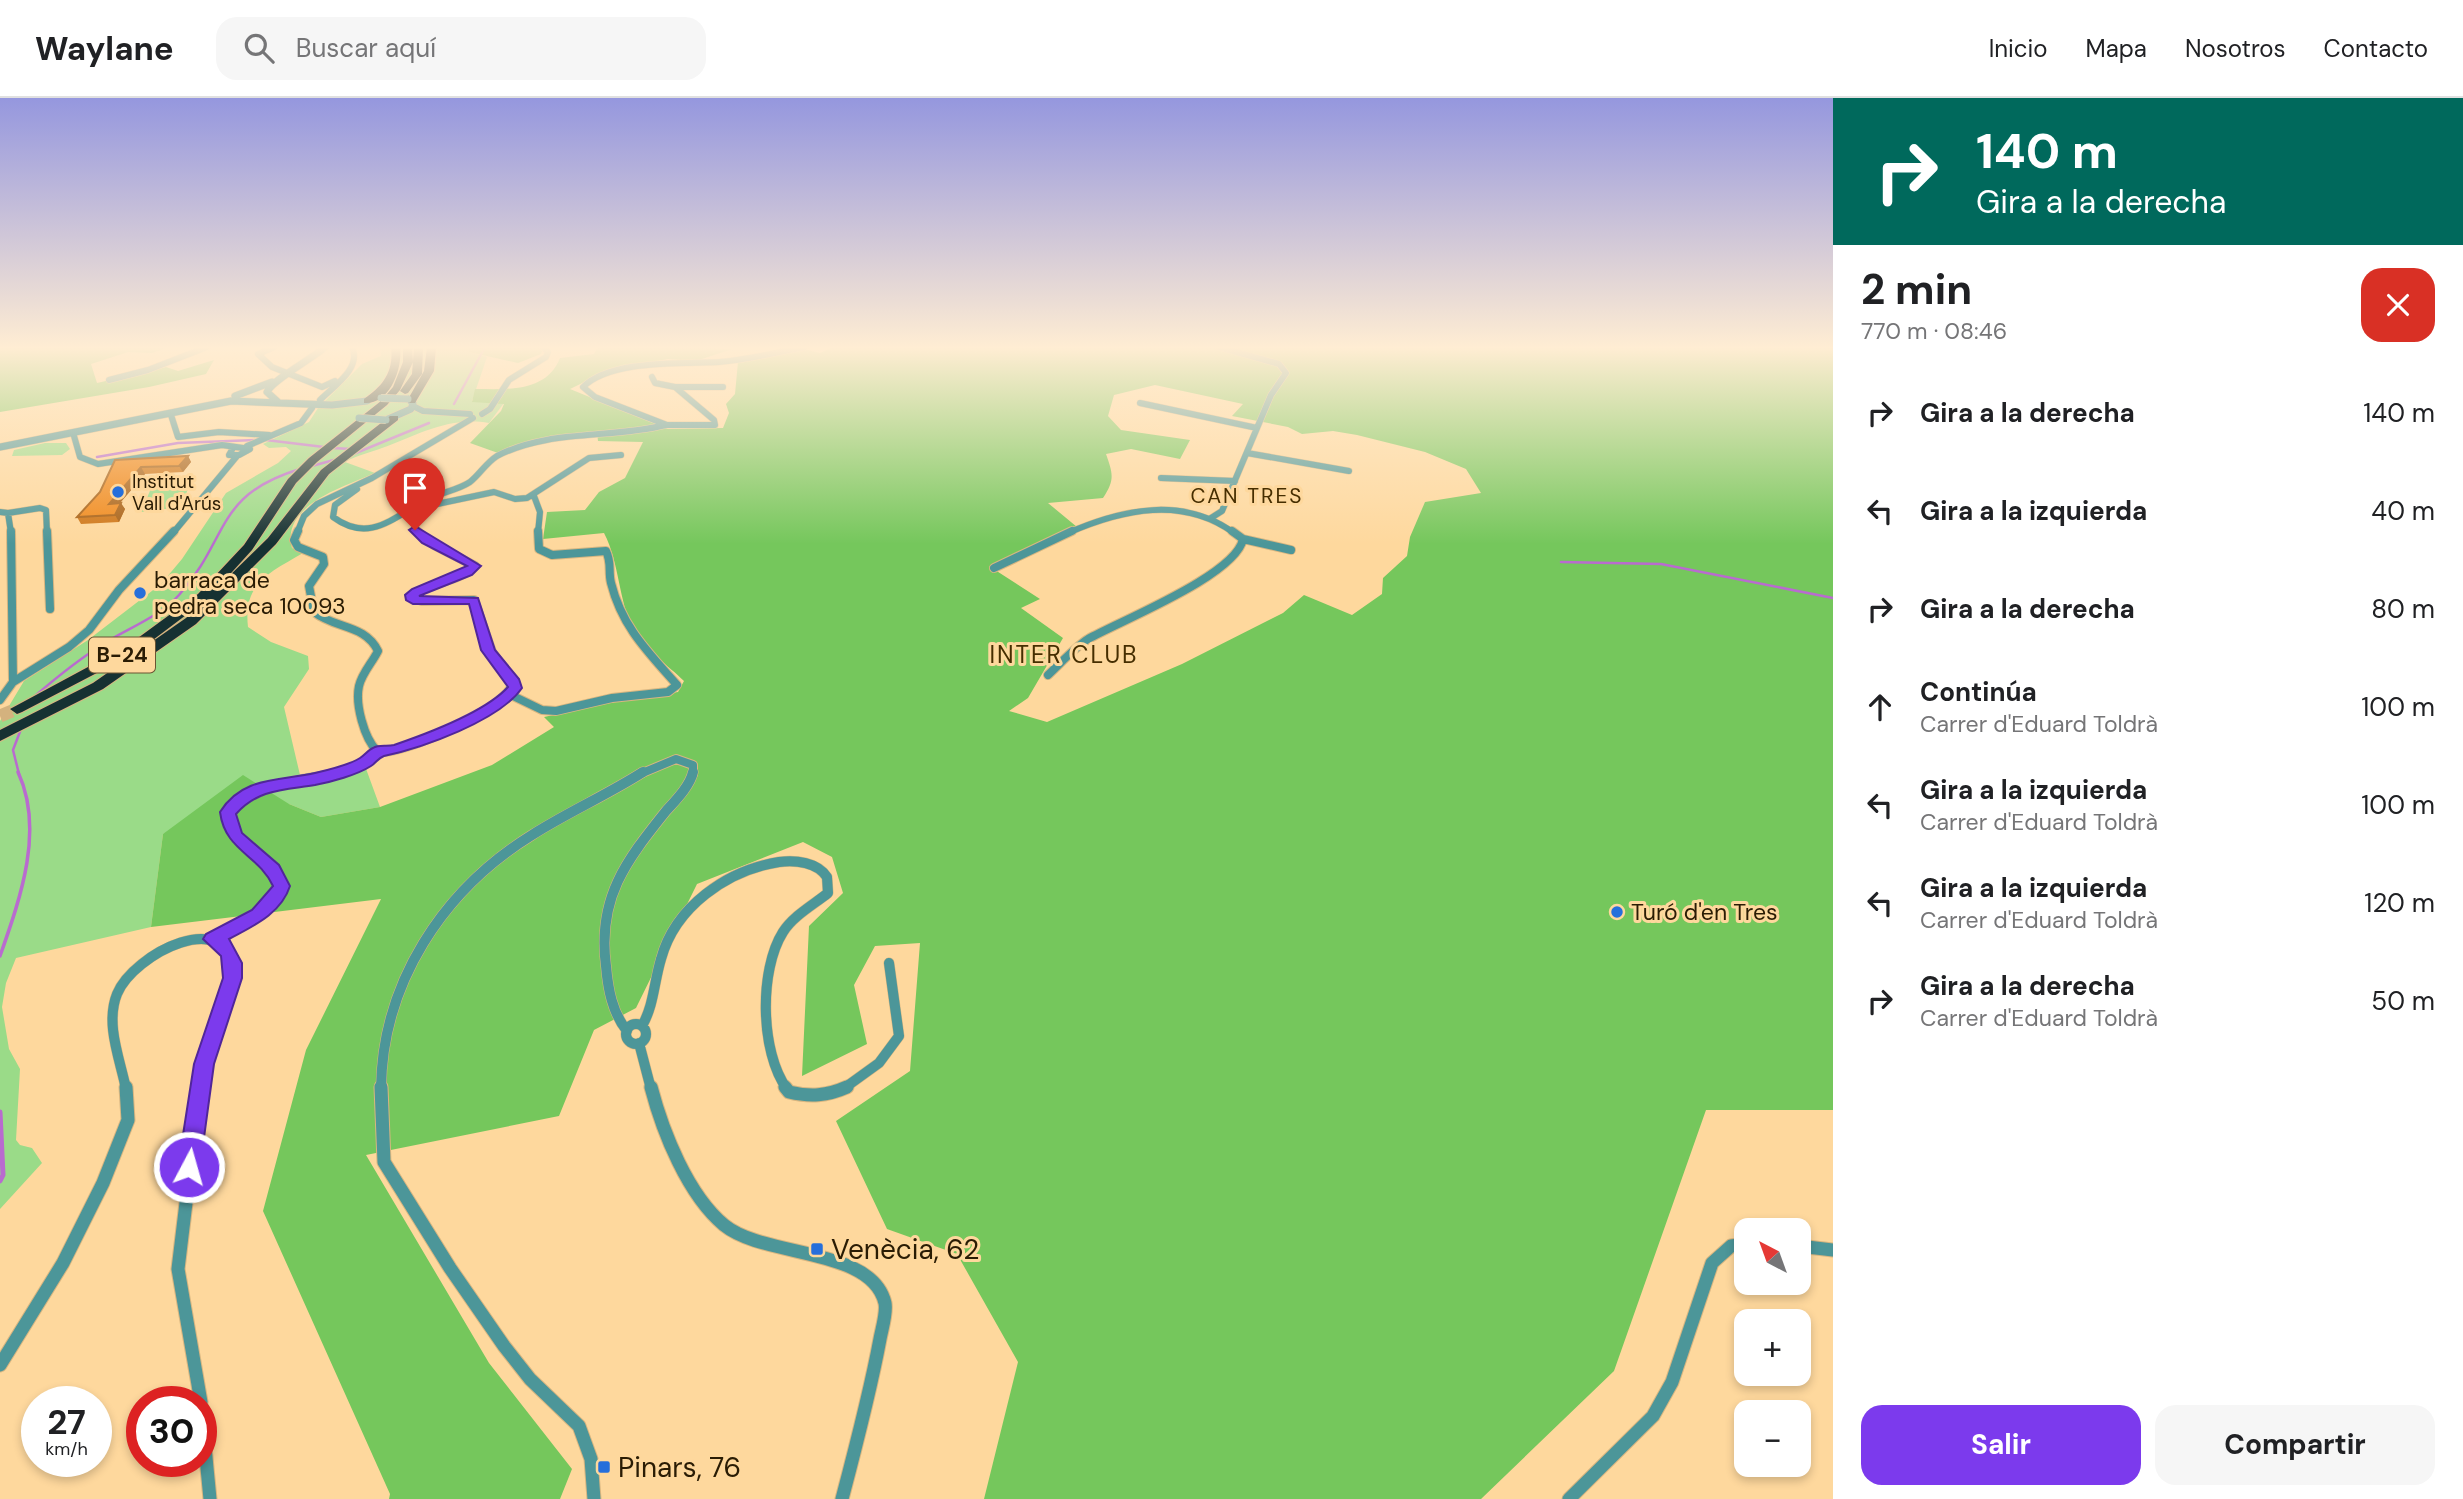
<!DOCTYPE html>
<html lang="es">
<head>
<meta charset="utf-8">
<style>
  :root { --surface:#fff; --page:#f6f6f6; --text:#202124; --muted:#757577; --line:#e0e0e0; --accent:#7c3aed }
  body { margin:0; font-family:"DM Sans",sans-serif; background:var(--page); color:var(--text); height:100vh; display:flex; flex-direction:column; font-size:26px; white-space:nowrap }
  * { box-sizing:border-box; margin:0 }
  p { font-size:23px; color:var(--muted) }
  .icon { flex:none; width:38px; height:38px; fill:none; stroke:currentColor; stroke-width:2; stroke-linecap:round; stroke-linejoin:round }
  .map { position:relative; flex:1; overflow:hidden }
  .side { display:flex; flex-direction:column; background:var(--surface); width:630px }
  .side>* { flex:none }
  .banner { background:#00695c; color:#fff; overflow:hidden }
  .needle { width:46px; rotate:319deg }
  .buttons { position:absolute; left:1734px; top:1120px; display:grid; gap:14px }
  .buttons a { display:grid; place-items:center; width:77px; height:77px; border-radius:14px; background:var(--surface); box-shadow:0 4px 10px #0003; font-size:35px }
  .speed { position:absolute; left:21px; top:1288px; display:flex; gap:14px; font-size:35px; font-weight:700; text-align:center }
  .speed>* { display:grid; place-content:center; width:91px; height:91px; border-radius:50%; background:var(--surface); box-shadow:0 4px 10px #0003; line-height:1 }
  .speed small { font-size:18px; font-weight:400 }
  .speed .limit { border:10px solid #d22; background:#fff; color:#111 }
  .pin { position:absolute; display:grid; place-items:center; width:60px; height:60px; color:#fff; margin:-72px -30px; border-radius:50% 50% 50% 0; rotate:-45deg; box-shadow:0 0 7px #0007 }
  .pin .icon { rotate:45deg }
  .me { position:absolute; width:77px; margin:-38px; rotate:6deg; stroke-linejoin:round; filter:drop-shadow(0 0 5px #0008) }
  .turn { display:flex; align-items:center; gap:24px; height:147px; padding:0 28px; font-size:32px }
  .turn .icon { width:91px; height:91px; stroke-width:2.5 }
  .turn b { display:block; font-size:49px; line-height:60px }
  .round { display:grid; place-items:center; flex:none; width:74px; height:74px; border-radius:21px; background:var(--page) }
  .head { display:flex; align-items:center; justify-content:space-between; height:119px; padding:0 28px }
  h1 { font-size:42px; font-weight:700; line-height:52px }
  .button { display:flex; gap:14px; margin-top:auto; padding:14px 28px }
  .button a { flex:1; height:80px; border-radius:21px; background:var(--accent); color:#fff; font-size:28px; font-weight:700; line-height:80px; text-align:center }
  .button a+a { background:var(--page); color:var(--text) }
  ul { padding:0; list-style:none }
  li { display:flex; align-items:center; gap:21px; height:98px; padding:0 28px }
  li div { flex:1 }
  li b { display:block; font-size:26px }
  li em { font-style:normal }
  header { display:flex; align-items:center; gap:42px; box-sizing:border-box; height:98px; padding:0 35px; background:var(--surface); border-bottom:2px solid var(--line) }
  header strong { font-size:33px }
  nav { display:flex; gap:38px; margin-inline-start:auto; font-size:24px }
  .search { width:490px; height:63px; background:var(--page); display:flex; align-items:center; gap:18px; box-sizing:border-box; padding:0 24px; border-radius:21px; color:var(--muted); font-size:26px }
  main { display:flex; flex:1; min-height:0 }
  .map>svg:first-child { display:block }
  .green { fill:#9adb88 }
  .forest { fill:#75c75c; fill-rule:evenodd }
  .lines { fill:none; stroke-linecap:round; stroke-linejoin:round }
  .stream-far2 { stroke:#b96bcf; stroke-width:2.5 }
  .stream-far1 { stroke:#b96bcf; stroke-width:3.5 }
  .stream { stroke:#b96bcf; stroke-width:5 }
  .motorway-tunnel { stroke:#d4b27e; stroke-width:13; stroke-dasharray:13 7; stroke-linecap:butt }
  .minor-far3-casing { stroke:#d8b681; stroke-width:7 }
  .minor-far2-casing { stroke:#d8b681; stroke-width:10 }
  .minor-far1-casing { stroke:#d8b681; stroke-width:11 }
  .minor-casing { stroke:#d8b681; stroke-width:15 }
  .tertiary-casing { stroke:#d8b681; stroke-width:8 }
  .motorway-casing { stroke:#d8b681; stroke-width:2 }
  .minor-far3 { stroke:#4c9699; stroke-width:6 }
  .minor-far2 { stroke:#4c9699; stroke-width:8 }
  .minor-far1 { stroke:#4c9699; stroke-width:10 }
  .minor { stroke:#4c9699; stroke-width:13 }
  .tertiary { stroke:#4c9699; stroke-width:7 }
  .motorway { fill:#163132; fill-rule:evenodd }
  .tertiary-bridge-casing { stroke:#d8b681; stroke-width:8; stroke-linecap:butt }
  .tertiary-bridge { stroke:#4c9699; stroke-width:7 }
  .wall { fill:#ce7517 }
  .shaded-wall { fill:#a75f13 }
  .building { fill:#ef881b; stroke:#a75f13; stroke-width:2 }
  .route { fill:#7c3aed; stroke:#51269a; stroke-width:2 }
  .poi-dot { fill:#266fdb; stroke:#fed89d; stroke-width:2.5 }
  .labels { text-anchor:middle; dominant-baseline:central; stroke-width:6; stroke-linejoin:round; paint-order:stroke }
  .far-poi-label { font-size:19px; fill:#2a1c04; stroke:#fed89d; text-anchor:start }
  .far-neighbourhood-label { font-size:21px; letter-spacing:2px; fill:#462e00; stroke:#fed89d }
  .shield { fill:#fed89d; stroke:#6a5432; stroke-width:2 }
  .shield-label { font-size:21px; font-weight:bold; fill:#2a1c04 }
  .poi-label { font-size:23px; fill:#2a1c04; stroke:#fed89d; text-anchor:start }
  .neighbourhood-label { font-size:24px; letter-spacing:2px; fill:#462e00; stroke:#fed89d }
  .near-poi-label { font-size:28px; fill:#2a1c04; stroke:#fed89d; text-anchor:start }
</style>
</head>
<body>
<header>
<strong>Waylane</strong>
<div class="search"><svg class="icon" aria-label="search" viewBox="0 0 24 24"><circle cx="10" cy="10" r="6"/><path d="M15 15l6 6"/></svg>Buscar aquí</div>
<nav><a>Inicio</a><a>Mapa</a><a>Nosotros</a><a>Contacto</a></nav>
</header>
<main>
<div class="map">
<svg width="1833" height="1401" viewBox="0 0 1833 1401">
  <rect width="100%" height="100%" fill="#fed89d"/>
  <!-- green -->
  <path class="green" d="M 380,249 L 469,249 L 469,254 L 487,259 L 472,303 L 504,305 L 489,325 C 449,318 418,337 382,350 C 369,355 358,357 345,364 L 375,375 C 346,388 280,407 292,450 L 303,455 C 269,475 243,485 248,529 L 271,544 L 308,558 L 309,571 L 284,609 L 300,677 L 314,686 L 365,668 L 380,709 L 321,719 L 289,706 L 163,736 L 151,829 L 16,860 L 6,885 L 2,909 L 9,951 L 20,971 L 16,1042 L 20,1047 L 32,1050 L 42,1065 L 0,1111 L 0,623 L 24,583 L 88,542 L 161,486 L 182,461 L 226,395 L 278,365 L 291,353 L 286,349 L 269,350 L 263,346 L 309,324 L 318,310 L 362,266 L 381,258 Z
    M 45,345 L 66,345 L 70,351 L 62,357 L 12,358 L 14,352 Z
    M 191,383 L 181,409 L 141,414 L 152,388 Z"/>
  <!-- forest -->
  <path class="forest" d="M 0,249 L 169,249 L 152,255 L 128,254 L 91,266 L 97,285 L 166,269 L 178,273 L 214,262 L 206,276 L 149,289 L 0,314 Z
    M 469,249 L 539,249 L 543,251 L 541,256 L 518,265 L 469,254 Z
    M 598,249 L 732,251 L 696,263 L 668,261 L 609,272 L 570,291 L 668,331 L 723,330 L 729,315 L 726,306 L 735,296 L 738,264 L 796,249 L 820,255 L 833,249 L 1833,249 L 1833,1012 L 1706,1012 L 1614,1273 L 1481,1401 L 984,1401 L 1018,1264 L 957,1156 L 887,1131 L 836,1023 L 910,973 L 920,845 L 875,848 L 854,887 L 867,946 L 802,978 L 809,828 L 843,795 L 832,759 L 803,744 L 697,786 L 636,910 L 594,932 L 559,1018 L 366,1057 L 489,1265 L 572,1371 L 560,1401 L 389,1401 L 390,1396 L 263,1113 L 306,952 L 381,801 L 151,829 L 163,736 L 243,677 L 289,706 L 321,719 L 380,709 L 492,667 L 554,629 L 544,619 L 619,603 L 678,594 L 684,583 C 669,568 644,551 634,533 C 618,502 620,466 604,435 L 543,441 L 547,414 L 585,412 L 599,394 L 625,380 L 643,344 L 598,343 L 597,334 L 498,355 L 470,345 L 501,313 L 504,306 L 472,304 L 475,291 C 507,291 546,295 560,260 L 594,256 ZM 1155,287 L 1243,306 L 1232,318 L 1288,329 L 1302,336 L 1333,333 L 1357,337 L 1425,354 L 1466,371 L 1481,395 L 1425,404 L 1410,439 L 1407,458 L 1383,480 L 1382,496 L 1352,517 L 1304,497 L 1283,515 L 1182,566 L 1047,624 L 1009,613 L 1028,600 L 1063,540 L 1021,510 L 1040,501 L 992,470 L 1077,429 L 1048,405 L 1103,400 C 1115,382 1113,376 1106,356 L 1131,351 L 1180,361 L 1190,342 L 1121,332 L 1108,318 L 1114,297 Z"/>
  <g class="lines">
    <!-- stream-far2 -->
    <path class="stream-far2" d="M 454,306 L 485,249
      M 266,342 L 324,349
      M 332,350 L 352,351
      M 351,357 L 429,325
      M 97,359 L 178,345 L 255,342
      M 308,369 L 334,362
      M 1561,464 L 1661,466 L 1833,500
      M 35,598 C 58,578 82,559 108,543 C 131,529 160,518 179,497 C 230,440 214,397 300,371
      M 19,676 L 13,652 L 21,631"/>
    <!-- stream-far1 -->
    <path class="stream-far1" d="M 0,858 C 20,801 45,732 18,674"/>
    <!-- stream -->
    <path class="stream" d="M 0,1014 L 3,1077 L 0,1083"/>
    <!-- motorway-tunnel -->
    <path class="motorway-tunnel" d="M 0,618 L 17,611"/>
    <defs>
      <path id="minor-far3" d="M 258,256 L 272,269 L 322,289 L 335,283
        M 258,256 L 274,249
        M 652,279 L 655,285 L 675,289 L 714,322 L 715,327 L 667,327 L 595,299 L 583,289 C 611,261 683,266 719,264 C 748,262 777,254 805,249
        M 109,282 L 148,272 L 207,249
        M 675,289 L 723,289
        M 320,302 C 334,288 362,270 352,249
        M 1140,305 L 1257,330
        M 413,308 L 423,313 L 470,316
        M 482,316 L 490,311 L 509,282 L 546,259 L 548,254 L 543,249
        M 171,317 L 178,339 L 219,334 L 269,337
        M 74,338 L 80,359 L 98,366 L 222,347 L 250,351 L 239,357 L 229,357 L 233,350
        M 247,348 L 301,325 L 312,310
        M 1247,355 L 1349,373
        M 1161,380 L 1235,383
        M 357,391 L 335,407 L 333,419 C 371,447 395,417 430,400 C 443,394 458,392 470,384 C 480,376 486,365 497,358 C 549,331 610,341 666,327
        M 534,398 L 540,414 L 538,435
        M 423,409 L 494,394 L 515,401 L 527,400 L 589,360 L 621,357
        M 411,411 L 412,423 L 419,435
        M 0,414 L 8,415 L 11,435
        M 8,415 L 40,410 L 46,412 L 47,435
        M 1211,420 L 1222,413 L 1271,297 L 1286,275 L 1279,266 L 1219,249
        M 173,435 L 237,358
        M 297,435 L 304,418 L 317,406 L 372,380 L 473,320
        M 1068,435 C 1123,411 1183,398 1234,435"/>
      <path id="minor-far2" d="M 47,433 L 50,511
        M 298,433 L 294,442 L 298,449 L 323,459 L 324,466 L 309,488 L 314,514 C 335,531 365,526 378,553 C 372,565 362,575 359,588 C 355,606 364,640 377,653 L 383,654 C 413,652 503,613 514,584 L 492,554 L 474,502 L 422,503 L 411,499 C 430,483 457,485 475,468 L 434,447 L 417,433
        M 1243,441 L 1291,452
        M 994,470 L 1072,433
        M 1048,577 C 1061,565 1074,550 1088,541 C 1122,522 1236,477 1243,441 L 1232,433
        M 13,584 L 69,549 L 89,532 L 119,492 L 174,433
        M 511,597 L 542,612 L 556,613 L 612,600 L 668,594 L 677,587 C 648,554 622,529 611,485 C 608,473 612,465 606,453 L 552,457 L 539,451 L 538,433
        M 0,602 L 13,584 L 11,433
        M 333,676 L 364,665 L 377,653
        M 640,676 L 676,661 L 693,667 L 693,676"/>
      <path id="minor-far1" d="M 212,841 L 262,814 L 281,788 C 269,757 232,749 228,714 C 260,683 299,684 341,674
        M626 936a10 10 0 1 1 20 0a10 10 0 1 1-20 0Z
        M 642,928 C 654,907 654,884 661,861 C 675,809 727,772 779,764 C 796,762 817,764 827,779 L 828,795 C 813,807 793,818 783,834 C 759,872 760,954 787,991
        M 627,933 C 612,914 608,891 606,868 C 597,800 626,763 666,713 C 675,703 690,688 693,674
        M 639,945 L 651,991
        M 126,991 C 120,961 105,926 117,896 C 133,856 232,805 233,878 C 233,889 225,903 222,914 C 213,939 204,964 199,991
        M 381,991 C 382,885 443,792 532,737 C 568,714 607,697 643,674
        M 843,991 L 879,965 L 899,938 L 889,865"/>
      <path id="minor" d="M 200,989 L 178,1171 L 201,1304
        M 381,989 L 384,1064 L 450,1170 L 504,1248 L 530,1281 L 579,1328 L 591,1361 L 594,1401
        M 651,989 C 663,1035 688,1097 724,1127 C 764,1160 872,1149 885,1205 C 887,1215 882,1230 880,1241 C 870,1295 856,1348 842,1401
        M 785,989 L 789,994 C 810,999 827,998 847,989
        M 1799,1148 L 1833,1152
        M 0,1267 L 63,1165 L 103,1085 L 128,1022 L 126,989
        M 201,1307 L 210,1401
        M 1569,1401 L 1653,1318 L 1672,1284 L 1712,1165 L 1731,1148 L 1746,1146"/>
      <path id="tertiary" d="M 235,298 L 272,284
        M 278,304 L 267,294 C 272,282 312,261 325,249
        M 386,322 L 411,311 L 413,305 L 408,301
        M 0,349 L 231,303 L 332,307 L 367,303"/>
      <path id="motorway" d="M 391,249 L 400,249 C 403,270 390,307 364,305 L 364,301 C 383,288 394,274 391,249 Z
        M 403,249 L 412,249 L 413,264 L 400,292 L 387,307 L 317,364 L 296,385 L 252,452 L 223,484 L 268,440 L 321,372 L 390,318 L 398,318 L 398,322 L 329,376 L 276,446 L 196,526 L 103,591 L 0,643 L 0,632 L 93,585 L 186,520 L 198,508 L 137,554 L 22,614 L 17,616 L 10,611 L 127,548 L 198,496 L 244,447 L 288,381 L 309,360 L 381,303 L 393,289 L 403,264 Z
        M 414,249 L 423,249 L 422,276 L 408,295 L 405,296 L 400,293 L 412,276 Z
        M 427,249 L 436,249 L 434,273 L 415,305 L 409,305 L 407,303 L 424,273 Z"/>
    </defs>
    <!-- minor-far3 casing -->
    <use href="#minor-far3" class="minor-far3-casing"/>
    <!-- minor-far2 casing -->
    <use href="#minor-far2" class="minor-far2-casing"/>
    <!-- minor-far1 casing -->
    <use href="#minor-far1" class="minor-far1-casing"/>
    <!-- minor casing -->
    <use href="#minor" class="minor-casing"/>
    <!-- tertiary casing -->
    <use href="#tertiary" class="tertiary-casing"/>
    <!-- motorway casing -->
    <use href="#motorway" class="motorway-casing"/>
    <!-- minor-far3 -->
    <use href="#minor-far3" class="minor-far3"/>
    <!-- minor-far2 -->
    <use href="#minor-far2" class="minor-far2"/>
    <!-- minor-far1 -->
    <use href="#minor-far1" class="minor-far1"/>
    <!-- minor -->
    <use href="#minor" class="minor"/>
    <!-- tertiary -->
    <use href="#tertiary" class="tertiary"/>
    <!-- motorway -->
    <use href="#motorway" class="motorway"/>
    <defs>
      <path id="tertiary-bridge" d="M 381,300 L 408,301
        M 359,320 L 386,322"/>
    </defs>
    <!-- tertiary-bridge casing -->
    <use href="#tertiary-bridge" class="tertiary-bridge-casing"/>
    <!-- tertiary-bridge -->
    <use href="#tertiary-bridge" class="tertiary-bridge"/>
  </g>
  <!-- wall -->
  <path class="wall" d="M 188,358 L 191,364 L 183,374 L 145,376 L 120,405 L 125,411 L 119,424 L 81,426 L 77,419 L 100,394 L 115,362 Z"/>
  <!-- shaded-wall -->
  <path class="shaded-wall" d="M 188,358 L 191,364 L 183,374 L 179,368 Z
    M 141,369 L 145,376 L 113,413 L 109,406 Z
    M 121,405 L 125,411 L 119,424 L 115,417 Z"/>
  <!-- building -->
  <path class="building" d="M 188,358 L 179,368 L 141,369 L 109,406 L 121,405 L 115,417 L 77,419 L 100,394 L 115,362 Z"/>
  <!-- sky -->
  <linearGradient id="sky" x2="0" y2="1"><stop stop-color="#9597de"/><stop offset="0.56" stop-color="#ffedd3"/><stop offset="1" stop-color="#ffedd3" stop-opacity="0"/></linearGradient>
  <rect width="1833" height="446" fill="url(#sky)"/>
  <!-- route -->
  <path class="route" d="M 415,428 L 481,468 L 472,477 L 419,498 L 478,500 L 495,552 L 519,581 L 522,590 C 499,623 422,650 384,658 C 378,660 376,665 371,668 C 357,677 331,684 315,687 C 284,692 258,691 236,716 L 242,735 L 279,767 L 290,788 C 281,816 253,828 229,841 L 242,865 L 242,880 L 214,966 L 200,1069 L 197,1076 L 189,1079 L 182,1076 L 178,1069 L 194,966 L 223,880 L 221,858 L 203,841 L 206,836 L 252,812 L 273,788 C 258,756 225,753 220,714 C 242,678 280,683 315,675 C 328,672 349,667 360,660 C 365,657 368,652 373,650 C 379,646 387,649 394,647 C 426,636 485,614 508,589 L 481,552 L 469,506 L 413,506 L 406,502 L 405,497 L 412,491 L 467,468 L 422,445 L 409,432 Z"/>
  <!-- markers -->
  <g class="poi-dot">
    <circle cx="118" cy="394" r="7"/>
    <circle cx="140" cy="495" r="7"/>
    <circle cx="1617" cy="814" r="7"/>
    <rect x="810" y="1144" width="14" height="14" rx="3.5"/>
    <rect x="597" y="1362" width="14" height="14" rx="3.5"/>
  </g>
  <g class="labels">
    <!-- far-poi labels -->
    <g class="far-poi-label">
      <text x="132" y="383">Institut<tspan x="132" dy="22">Vall d'Arús</tspan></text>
    </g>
    <!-- far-neighbourhood labels -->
    <g class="far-neighbourhood-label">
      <text x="1247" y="398">CAN TRES</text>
    </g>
    <!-- shield labels -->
    <rect class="shield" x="89" y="539.5" width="66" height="35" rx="5"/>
    <g class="shield-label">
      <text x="122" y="557">B-24</text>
    </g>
    <!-- poi labels -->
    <g class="poi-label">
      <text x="154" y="482">barraca de<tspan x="154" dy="26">pedra seca 10093</tspan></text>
      <text x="1631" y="814">Turó d'en Tres</text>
    </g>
    <!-- neighbourhood labels -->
    <g class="neighbourhood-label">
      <text x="1064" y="556">INTER CLUB</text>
    </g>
    <!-- near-poi labels -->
    <g class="near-poi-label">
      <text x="831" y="1151">Venècia, 62</text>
      <text x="618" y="1369">Pinars, 76</text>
    </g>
  </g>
</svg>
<div class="buttons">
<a><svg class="needle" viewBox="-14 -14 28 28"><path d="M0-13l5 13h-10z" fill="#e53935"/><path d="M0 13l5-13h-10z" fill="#757577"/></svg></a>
<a>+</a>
<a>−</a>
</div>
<div class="speed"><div>27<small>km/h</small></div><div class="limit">30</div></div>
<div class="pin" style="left:415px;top:432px;background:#d93025"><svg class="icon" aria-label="arrive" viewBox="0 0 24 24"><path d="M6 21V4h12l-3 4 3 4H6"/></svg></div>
<svg class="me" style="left:189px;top:1069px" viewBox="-20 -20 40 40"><circle r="17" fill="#7c3aed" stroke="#fff" stroke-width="3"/><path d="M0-11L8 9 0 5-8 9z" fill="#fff"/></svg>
</div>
<section class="side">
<div class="banner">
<div class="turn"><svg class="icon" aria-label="right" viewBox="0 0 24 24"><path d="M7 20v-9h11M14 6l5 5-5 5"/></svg><div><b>140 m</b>Gira a la derecha</div></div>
</div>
<div class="head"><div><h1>2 min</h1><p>770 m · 08:46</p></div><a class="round" style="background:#d93025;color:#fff"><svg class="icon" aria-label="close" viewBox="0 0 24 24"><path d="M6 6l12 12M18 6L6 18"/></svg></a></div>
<ul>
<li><svg class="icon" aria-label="right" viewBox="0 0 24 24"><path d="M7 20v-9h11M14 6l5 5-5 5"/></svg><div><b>Gira a la derecha</b></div><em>140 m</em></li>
<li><svg class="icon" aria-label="left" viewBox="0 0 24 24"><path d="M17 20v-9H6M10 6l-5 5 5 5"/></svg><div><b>Gira a la izquierda</b></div><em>40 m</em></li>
<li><svg class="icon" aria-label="right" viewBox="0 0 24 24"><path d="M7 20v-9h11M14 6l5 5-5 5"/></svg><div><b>Gira a la derecha</b></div><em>80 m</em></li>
<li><svg class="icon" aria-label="ahead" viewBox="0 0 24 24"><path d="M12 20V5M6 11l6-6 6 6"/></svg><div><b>Continúa</b><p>Carrer d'Eduard Toldrà</p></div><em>100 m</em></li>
<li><svg class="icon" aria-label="left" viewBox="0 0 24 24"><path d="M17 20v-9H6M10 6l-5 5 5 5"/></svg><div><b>Gira a la izquierda</b><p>Carrer d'Eduard Toldrà</p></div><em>100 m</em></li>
<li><svg class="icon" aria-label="left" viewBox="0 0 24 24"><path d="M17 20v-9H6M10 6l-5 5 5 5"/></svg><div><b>Gira a la izquierda</b><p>Carrer d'Eduard Toldrà</p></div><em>120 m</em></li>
<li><svg class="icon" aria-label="right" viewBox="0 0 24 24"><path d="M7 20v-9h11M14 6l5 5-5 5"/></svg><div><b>Gira a la derecha</b><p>Carrer d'Eduard Toldrà</p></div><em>50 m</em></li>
</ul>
<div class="button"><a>Salir</a><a>Compartir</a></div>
</section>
</main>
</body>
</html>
